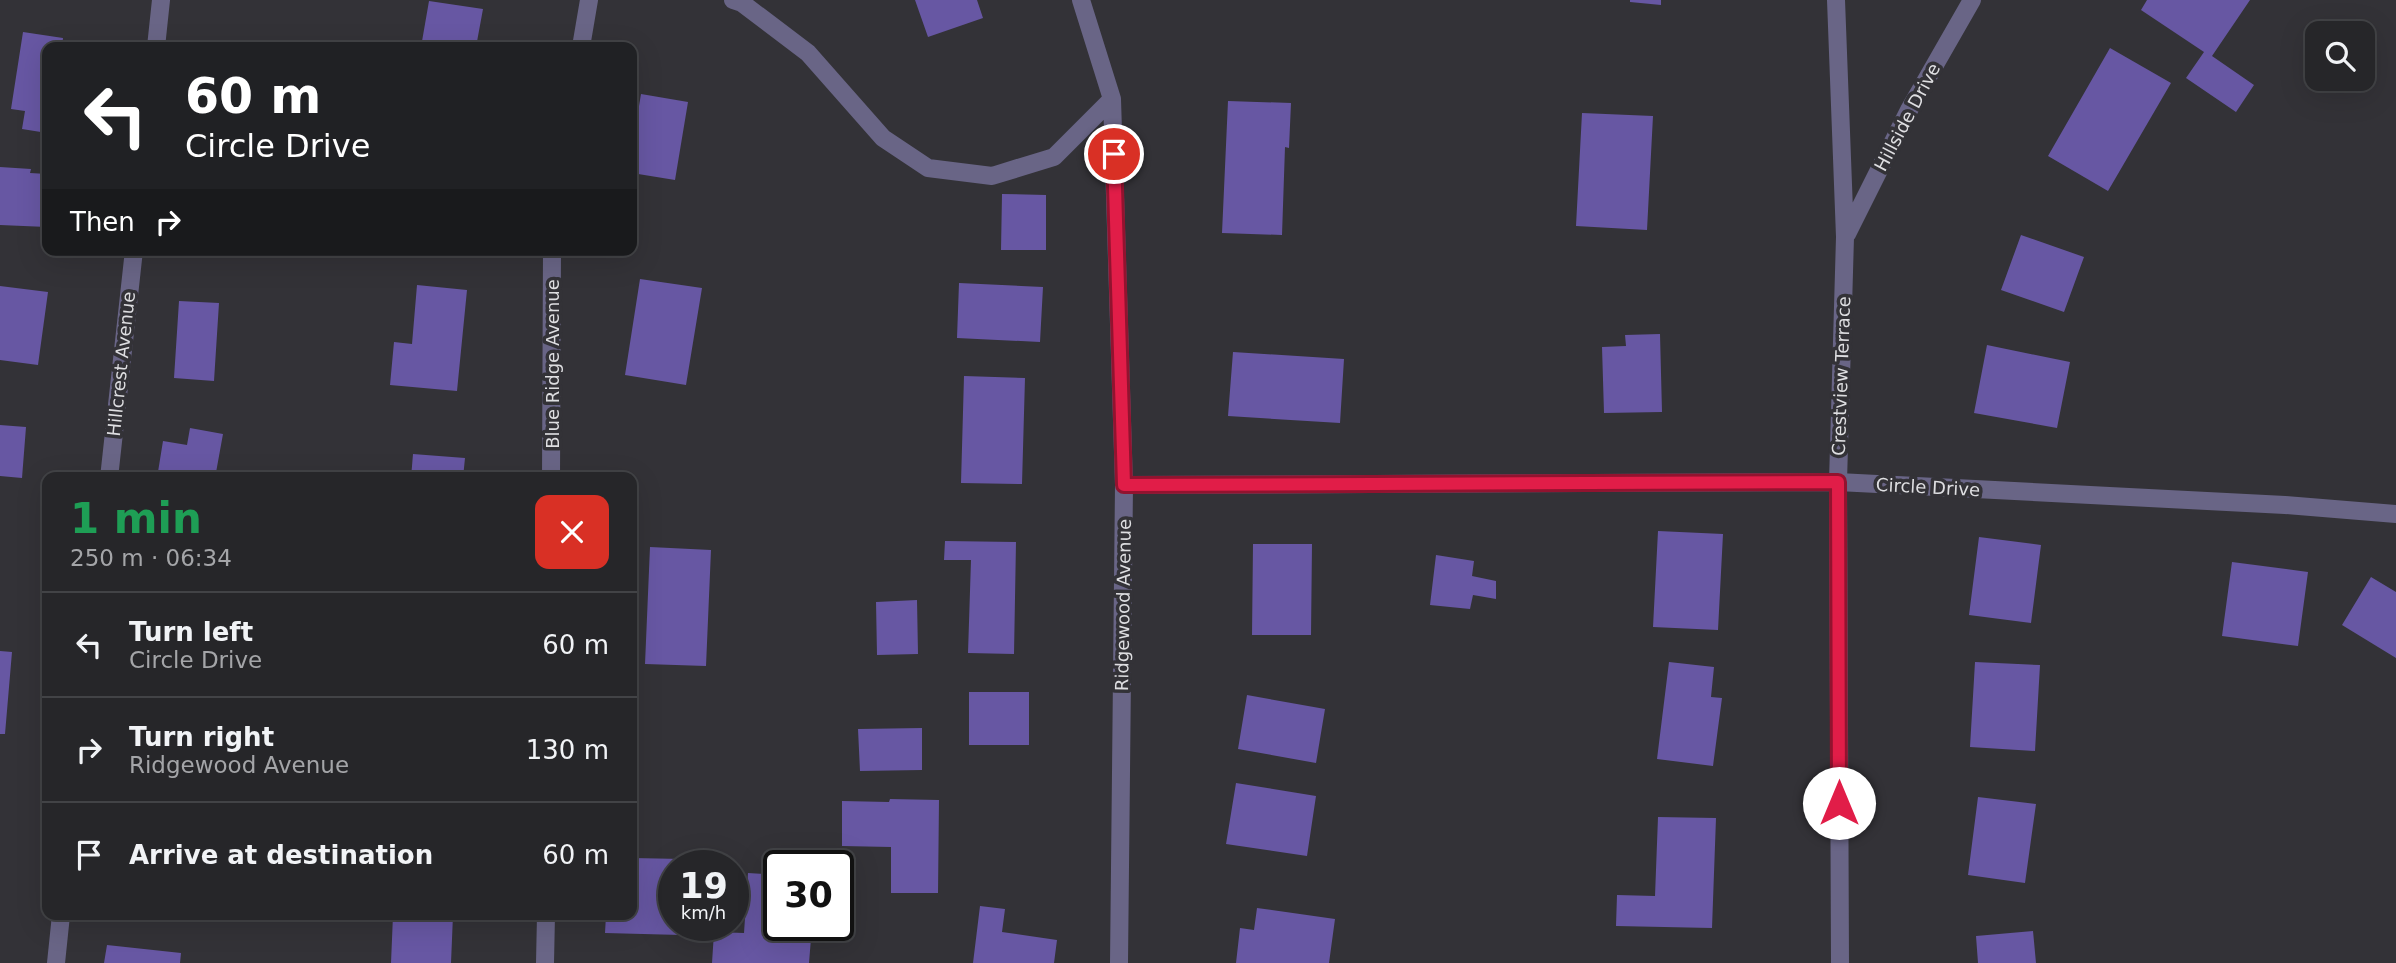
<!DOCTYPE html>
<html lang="en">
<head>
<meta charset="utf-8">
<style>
  :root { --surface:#262629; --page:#323235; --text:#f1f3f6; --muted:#a4a5a8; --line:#424346 }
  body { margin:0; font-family:"DejaVu Sans",sans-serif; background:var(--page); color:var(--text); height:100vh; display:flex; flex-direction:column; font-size:26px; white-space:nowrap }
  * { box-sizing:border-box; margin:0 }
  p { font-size:23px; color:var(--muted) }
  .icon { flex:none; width:38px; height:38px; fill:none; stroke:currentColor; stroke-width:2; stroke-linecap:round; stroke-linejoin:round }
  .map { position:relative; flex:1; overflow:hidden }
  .drawer { position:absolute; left:42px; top:472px; width:595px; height:448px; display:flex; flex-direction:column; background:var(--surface); border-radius:14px; box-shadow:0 7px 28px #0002,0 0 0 2px var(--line) }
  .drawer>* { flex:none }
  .banner { position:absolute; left:42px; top:42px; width:595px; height:214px; border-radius:14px; box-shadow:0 7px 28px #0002,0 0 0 2px var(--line); background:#202124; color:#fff; overflow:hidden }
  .tools { position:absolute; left:2305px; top:21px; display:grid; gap:14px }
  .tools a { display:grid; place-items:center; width:70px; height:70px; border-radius:14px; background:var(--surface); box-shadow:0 7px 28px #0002,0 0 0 2px var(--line); font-size:35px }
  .speed { position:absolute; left:658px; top:850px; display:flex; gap:14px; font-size:35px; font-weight:700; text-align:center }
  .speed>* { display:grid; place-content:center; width:91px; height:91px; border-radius:50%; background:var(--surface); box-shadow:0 7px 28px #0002,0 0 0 2px var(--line); line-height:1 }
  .speed small { font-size:18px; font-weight:400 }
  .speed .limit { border:4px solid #111; border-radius:10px; background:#fff; color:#111 }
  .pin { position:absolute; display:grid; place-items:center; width:60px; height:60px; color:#fff; margin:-30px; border:4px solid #fff; border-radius:50%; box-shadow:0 2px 7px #0007 }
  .me { position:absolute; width:77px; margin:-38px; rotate:0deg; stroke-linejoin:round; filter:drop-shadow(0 0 5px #0008) }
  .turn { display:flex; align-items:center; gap:24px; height:147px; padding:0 28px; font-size:32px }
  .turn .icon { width:91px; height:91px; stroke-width:2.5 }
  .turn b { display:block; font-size:49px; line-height:60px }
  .then { display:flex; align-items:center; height:66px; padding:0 28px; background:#0003; gap:14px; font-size:26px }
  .round { display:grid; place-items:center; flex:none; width:74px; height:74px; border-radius:14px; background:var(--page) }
  .overview { display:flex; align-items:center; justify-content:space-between; height:119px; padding:0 28px }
  h1 { font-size:42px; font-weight:800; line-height:52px; color:#1e9e55 }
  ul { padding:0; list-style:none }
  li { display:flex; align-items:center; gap:21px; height:105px; padding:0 28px; border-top:2px solid var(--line) }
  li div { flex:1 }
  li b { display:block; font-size:26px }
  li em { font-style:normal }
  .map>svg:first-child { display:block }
  .building { fill:#6757a3 }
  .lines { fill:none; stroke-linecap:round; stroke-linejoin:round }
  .street { stroke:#696586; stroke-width:18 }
  .route-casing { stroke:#92132f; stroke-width:18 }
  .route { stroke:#e11d48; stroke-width:12 }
  .labels { text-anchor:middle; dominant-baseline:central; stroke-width:7; stroke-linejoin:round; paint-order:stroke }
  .street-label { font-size:18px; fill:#dedee1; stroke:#333237 }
</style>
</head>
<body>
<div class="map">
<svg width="2396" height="963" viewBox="0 0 2396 963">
  <rect width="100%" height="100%" fill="#333237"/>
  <!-- building -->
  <path class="building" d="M 915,0 L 977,0 L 983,18 L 928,37 Z
    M 1630,0 L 1661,0 L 1661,5 L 1630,2 Z
    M 2147,0 L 2250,0 L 2212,56 L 2254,85 L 2236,112 L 2186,78 L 2204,52 L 2141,10 Z
    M 429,1 L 483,9 L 476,47 L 421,47 Z
    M 23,32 L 63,38 L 62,47 L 47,47 L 47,133 L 22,129 L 25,111 L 11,109 Z
    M 2110,48 L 2171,83 L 2108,191 L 2048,156 Z
    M 641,94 L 688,102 L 675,180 L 632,173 L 632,148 Z
    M 1228,101 L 1291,103 L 1289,148 L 1285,147 L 1282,235 L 1222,233 Z
    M 1582,113 L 1653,116 L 1647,230 L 1576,226 Z
    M 0,167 L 31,169 L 30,173 L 47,174 L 47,227 L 0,225 Z
    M 1002,194 L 1046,195 L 1046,250 L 1001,250 Z
    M 2021,235 L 2084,257 L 2064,312 L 2001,290 Z
    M 198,250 L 227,250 L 226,257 Z
    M 640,279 L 702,288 L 686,385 L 625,375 Z
    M 959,283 L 1043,287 L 1040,342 L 957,338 Z
    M 417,285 L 467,290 L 457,391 L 390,385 L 394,342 L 412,344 Z
    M 0,286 L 48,292 L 38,365 L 0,360 Z
    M 179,301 L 219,303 L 214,381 L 174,378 Z
    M 1660,334 L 1662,412 L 1604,413 L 1602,347 L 1626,346 L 1625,335 Z
    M 1987,345 L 2070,362 L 2057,428 L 1974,413 Z
    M 1233,352 L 1344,359 L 1340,423 L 1228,416 Z
    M 964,376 L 1025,378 L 1022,484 L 961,483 Z
    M 0,425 L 26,427 L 22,478 L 0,476 Z
    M 190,428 L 223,434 L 215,478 L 157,478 L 163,441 L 187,445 Z
    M 413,454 L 465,458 L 463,478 L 411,478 Z
    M 1658,531 L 1723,534 L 1718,630 L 1653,627 Z
    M 1979,537 L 2041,545 L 2031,623 L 1969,615 Z
    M 945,541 L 1016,542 L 1014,654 L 968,653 L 971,560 L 944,560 Z
    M 1253,544 L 1312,544 L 1311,635 L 1252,635 Z
    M 650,547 L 711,550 L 706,666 L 645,664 Z
    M 1436,555 L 1474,561 L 1472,576 L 1496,581 L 1496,599 L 1473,595 L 1470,609 L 1430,605 Z
    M 2232,562 L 2308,572 L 2298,646 L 2222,636 Z
    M 2371,577 L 2396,592 L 2396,658 L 2342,625 Z
    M 917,600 L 918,654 L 877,655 L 876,602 Z
    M 0,651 L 12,652 L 5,734 L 0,734 Z
    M 1669,662 L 1714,667 L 1711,697 L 1722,698 L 1713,766 L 1657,759 Z
    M 1975,662 L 2040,665 L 2035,751 L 1970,747 Z
    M 969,692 L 1029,692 L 1029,745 L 969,745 Z
    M 1247,695 L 1325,709 L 1316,763 L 1238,749 Z
    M 922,728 L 922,770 L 860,771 L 858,729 Z
    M 1236,783 L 1316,796 L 1307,856 L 1226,844 Z
    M 1978,797 L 2036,804 L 2025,883 L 1968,875 Z
    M 890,799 L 939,800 L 938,893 L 891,893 L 891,847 L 842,846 L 842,801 L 889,802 Z
    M 1658,817 L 1716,818 L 1712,928 L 1616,926 L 1617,895 L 1655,896 Z
    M 632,858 L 683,859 L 683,866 L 674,866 L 674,926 L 681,926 L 681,935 L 605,933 L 606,915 L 632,915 Z
    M 748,873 L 779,875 L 779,926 L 812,926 L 809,963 L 712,963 L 714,932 L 744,933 Z
    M 980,906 L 1005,909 L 1002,932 L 1057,940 L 1054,963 L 973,963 Z
    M 1257,908 L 1335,919 L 1329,963 L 1236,963 L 1240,928 L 1254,930 Z
    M 393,915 L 453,915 L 451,963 L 391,963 Z
    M 2033,931 L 2036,963 L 1978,963 L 1976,936 Z
    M 107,945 L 181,953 L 180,963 L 104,963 Z"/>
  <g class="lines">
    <!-- street -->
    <path class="street" d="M 733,0 L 742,3 L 808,53 L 883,138 L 928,168 L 992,176 L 1054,157 L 1112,99
      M 1081,0 L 1112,99 L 1124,485 L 1119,963
      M 1836,0 L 1845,237 L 1838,482 L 1840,963
      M 156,47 L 161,0
      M 581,47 L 589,0
      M 1847,234 L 1909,110 L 1972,0
      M 109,478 L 134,250
      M 551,478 L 552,250
      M 1124,485 L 1838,482 L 2285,505 L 2396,514
      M 56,963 L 61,915
      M 545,963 L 546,915"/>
  </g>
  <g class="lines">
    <defs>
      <path id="route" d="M 1114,154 L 1124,485 L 1838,482 L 1839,803"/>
    </defs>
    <!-- route casing -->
    <use href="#route" class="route-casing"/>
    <!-- route -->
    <use href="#route" class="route"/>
  </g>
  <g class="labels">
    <!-- street labels -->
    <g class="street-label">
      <text transform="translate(1907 117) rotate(-62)">Hillside Drive</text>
      <text transform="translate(121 364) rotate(-84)">Hillcrest Avenue</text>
      <text transform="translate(552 364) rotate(-90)">Blue Ridge Avenue</text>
      <text transform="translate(1841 376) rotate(-88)">Crestview Terrace</text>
      <text transform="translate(1928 487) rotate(3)">Circle Drive</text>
      <text transform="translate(1123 605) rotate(-89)">Ridgewood Avenue</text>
    </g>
  </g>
</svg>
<div class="tools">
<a><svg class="icon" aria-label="search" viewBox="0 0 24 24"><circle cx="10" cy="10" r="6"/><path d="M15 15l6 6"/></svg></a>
</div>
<div class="speed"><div>19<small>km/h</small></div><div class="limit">30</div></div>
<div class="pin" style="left:1114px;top:154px;background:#d93025"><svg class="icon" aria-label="arrive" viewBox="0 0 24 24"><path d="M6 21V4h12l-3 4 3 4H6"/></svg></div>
<svg class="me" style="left:1839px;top:803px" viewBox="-20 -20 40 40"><circle r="19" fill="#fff"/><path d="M0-13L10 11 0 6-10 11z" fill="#e11d48"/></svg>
<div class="banner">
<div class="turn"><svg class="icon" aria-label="left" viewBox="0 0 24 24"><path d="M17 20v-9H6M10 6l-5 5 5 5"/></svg><div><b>60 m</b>Circle Drive</div></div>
<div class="then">Then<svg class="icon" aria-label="right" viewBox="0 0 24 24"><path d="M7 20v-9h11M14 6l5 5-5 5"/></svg></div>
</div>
<section class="drawer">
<div class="overview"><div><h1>1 min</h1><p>250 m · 06:34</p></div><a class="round" style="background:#d93025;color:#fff"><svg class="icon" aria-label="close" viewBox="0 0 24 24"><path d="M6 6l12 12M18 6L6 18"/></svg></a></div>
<ul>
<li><svg class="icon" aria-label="left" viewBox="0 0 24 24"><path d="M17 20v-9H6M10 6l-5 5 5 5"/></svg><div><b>Turn left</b><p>Circle Drive</p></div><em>60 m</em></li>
<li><svg class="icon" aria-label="right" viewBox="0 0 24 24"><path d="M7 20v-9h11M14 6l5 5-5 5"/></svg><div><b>Turn right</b><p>Ridgewood Avenue</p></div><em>130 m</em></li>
<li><svg class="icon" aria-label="arrive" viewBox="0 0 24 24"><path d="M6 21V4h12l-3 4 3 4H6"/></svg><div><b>Arrive at destination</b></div><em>60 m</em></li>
</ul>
</section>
</div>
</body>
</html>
